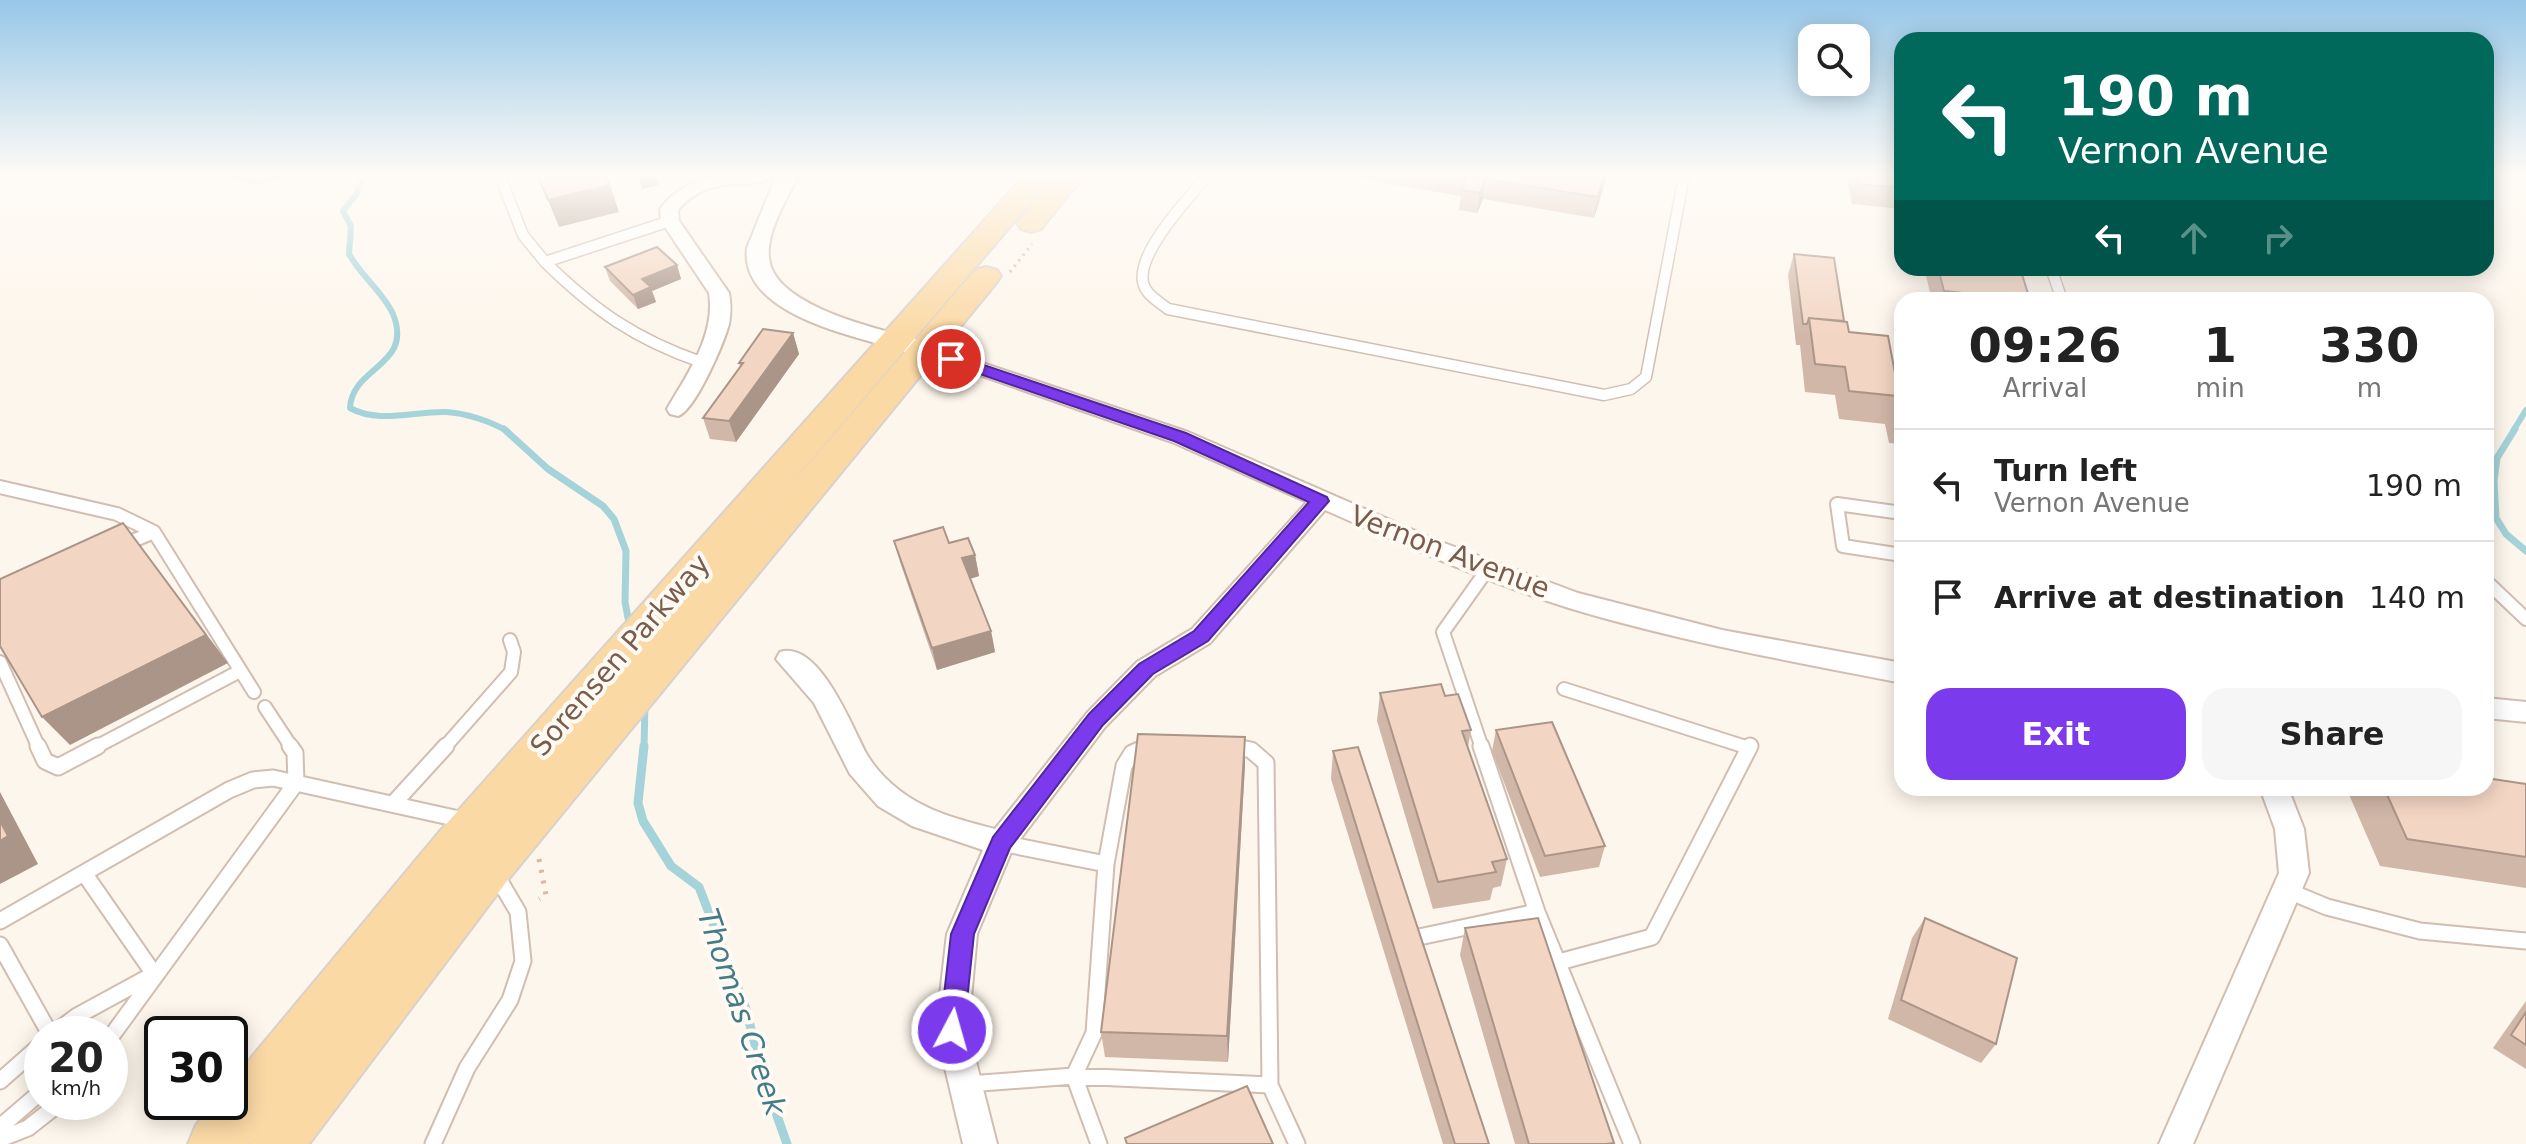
<!DOCTYPE html>
<html lang="en">
<head>
<meta charset="utf-8">
<style>
  :root { --surface:#fff; --page:#f6f6f6; --text:#222; --muted:#767676; --line:#e0e0e0; --accent:#7c3aed }
  body { margin:0; font-family:"DejaVu Sans",sans-serif; background:var(--page); color:var(--text); height:100vh; display:flex; flex-direction:column; font-size:30px; white-space:nowrap }
  * { box-sizing:border-box; margin:0 }
  p { font-size:26px; color:var(--muted) }
  .icon { flex:none; width:44px; height:44px; fill:none; stroke:currentColor; stroke-width:2; stroke-linecap:round; stroke-linejoin:round }
  .map { position:relative; flex:1; overflow:hidden }
  .side { position:absolute; left:1894px; top:292px; width:600px; height:504px; display:flex; flex-direction:column; background:var(--surface); border-radius:24px; box-shadow:0 4px 20px #0003 }
  .side>* { flex:none }
  .top-card { position:absolute; left:1894px; top:32px; width:600px; height:244px; border-radius:24px; box-shadow:0 4px 20px #0003; background:#00695c; color:#fff; overflow:hidden }
  .tools { position:absolute; left:1798px; top:24px; display:grid; gap:16px }
  .tools a { display:grid; place-items:center; width:72px; height:72px; border-radius:16px; background:var(--surface); box-shadow:0 4px 20px #0003; font-size:40px }
  .speed { position:absolute; left:24px; top:1016px; display:flex; gap:16px; font-size:40px; font-weight:700; text-align:center }
  .speed>* { display:grid; place-content:center; width:104px; height:104px; border-radius:50%; background:var(--surface); box-shadow:0 4px 20px #0003; line-height:1 }
  .speed small { font-size:20px; font-weight:400 }
  .speed .limit { border:4px solid #111; border-radius:12px; background:#fff; color:#111 }
  .pin { position:absolute; display:grid; place-items:center; width:68px; height:68px; color:#fff; margin:-34px; border:4px solid #fff; border-radius:50%; box-shadow:0 2px 8px #0007 }
  .me { position:absolute; width:88px; margin:-44px; rotate:6deg; stroke-linejoin:round; filter:drop-shadow(0 0 6px #0008) }
  .turn { display:flex; align-items:center; gap:28px; height:168px; padding:0 32px; font-size:36px }
  .turn .icon { width:104px; height:104px; stroke-width:2.5 }
  .turn b { display:block; font-size:56px; line-height:68px }
  .lanes { display:flex; align-items:center; height:76px; padding:0 32px; background:#0003; justify-content:center; gap:40px; direction:ltr }
  .lanes .off { opacity:.35 }
  .eta { display:flex; justify-content:space-evenly; align-items:center; height:136px; text-align:center }
  .eta b { font-size:48px; font-weight:700; line-height:56px }
  .cta { display:flex; gap:16px; margin-top:auto; padding:16px 32px }
  .cta a { flex:1; height:92px; border-radius:24px; background:var(--accent); color:#fff; font-size:32px; font-weight:700; line-height:92px; text-align:center }
  .cta a+a { background:var(--page); color:var(--text) }
  ul { padding:0; list-style:none }
  li { display:flex; align-items:center; gap:24px; height:112px; padding:0 32px; border-top:2px solid var(--line) }
  li div { flex:1 }
  li b { display:block; font-size:30px }
  li em { font-style:normal }
  .map>svg:first-child { display:block }
  .lines { fill:none; stroke-linecap:round; stroke-linejoin:round }
  .stream-far2 { stroke:#a5d3da; stroke-width:6 }
  .stream-far1 { stroke:#a5d3da; stroke-width:7 }
  .stream { stroke:#a5d3da; stroke-width:9 }
  .service-far2-casing { stroke:#d1beb0; stroke-width:13 }
  .service-far1-casing { stroke:#d1beb0; stroke-width:16 }
  .service-casing { stroke:#d1beb0; stroke-width:19 }
  .minor-casing { stroke:#d1beb0; stroke-width:4 }
  .tertiary-casing { stroke:#d1beb0; stroke-width:4 }
  .primary-casing { stroke:#dad1cd; stroke-width:4 }
  .path-far1 { stroke:#d9b8a5; stroke-width:3; stroke-dasharray:2 5; stroke-linecap:butt }
  .path { stroke:#d9b8a5; stroke-width:5; stroke-dasharray:3 8; stroke-linecap:butt }
  .service-far2 { stroke:#fff; stroke-width:10 }
  .service-far1 { stroke:#fff; stroke-width:12 }
  .service { stroke:#fff; stroke-width:15 }
  .minor { fill:#fff; fill-rule:evenodd }
  .tertiary { fill:#fff; fill-rule:evenodd }
  .primary { fill:#fbd9a5; fill-rule:evenodd }
  .wall { fill:#d1b7a8 }
  .shaded-wall { fill:#aa9588 }
  .building { fill:#f3d5c3; stroke:#aa9588; stroke-width:2 }
  .route { fill:#7c3aed; stroke:#51269a; stroke-width:2 }
  .labels { text-anchor:middle; dominant-baseline:central; stroke-width:8; stroke-linejoin:round; paint-order:stroke }
  .street-label { font-size:28px; fill:#7a5c4d; stroke:#fffaf3 }
  .water-label { font-size:30px; font-style:italic; fill:#437c86; stroke:#fffaf3 }
</style>
</head>
<body>
<div class="map">
<svg width="2526" height="1144" viewBox="0 0 2526 1144">
  <rect width="100%" height="100%" fill="#fdf6ec"/>
  <g class="lines">
    <!-- stream-far2 -->
    <path class="stream-far2" d="M 231,176 L 256,181 L 282,176
      M 364,176 L 357,193 L 343,211 L 351,226 L 349,254 C 361,276 383,292 393,314 C 414,366 352,366 350,408 C 379,424 414,411 446,412 C 465,413 490,421 507,431
      M 2513,431 L 2526,410"/>
    <!-- stream-far1 -->
    <path class="stream-far1" d="M 504,429 L 548,469 L 603,506 L 614,519 L 626,551 L 625,602 L 630,628
      M 2515,429 L 2497,458 L 2494,481 L 2496,518 L 2506,534 L 2526,551
      M 644,748 L 645,703"/>
    <!-- stream -->
    <path class="stream" d="M 644,746 L 638,803 L 643,821 L 671,866 L 699,887 L 746,1009 L 763,1076 L 787,1144"/>
    <defs>
      <path id="service-far2" d="M 500,176 L 523,235 L 545,262 L 670,221
        M 1207,176 C 1189,198 1137,252 1143,282 C 1145,294 1159,302 1168,309 L 1604,395 L 1631,389 L 1646,377 L 1684,176
        M 545,262 C 595,311 635,339 701,362
        M 2051,268 L 2062,300"/>
      <path id="service-far1" d="M 0,487 L 117,514 L 154,532
        M 1902,513 L 1837,504 L 1843,546 L 1902,555
        M 123,545 L 154,532 L 254,692
        M 2486,581 L 2526,619
        M 0,662 L 39,748
        M 1564,689 L 1749,748
        M 265,707 L 292,748
        M 1230,746 L 1245,748
        M 94,748 L 240,671
        M 444,748 L 511,672 L 514,652 L 510,640
        M 1143,748 L 1148,746
        M 1482,748 L 1443,632 L 1487,570"/>
      <path id="service" d="M 38,746 L 45,761 L 58,767 L 98,746
        M 1230,746 L 1251,750 L 1266,763 L 1270,1085 L 1297,1144
        M 1481,746 L 1537,912 L 1632,1144
        M 393,804 L 446,746
        M 1001,843 L 1106,864
        M 2286,890 L 2327,907 L 2420,931 L 2526,941
        M 0,921 L 229,790 L 253,780 L 273,778 L 468,821
        M 1419,937 L 1537,912
        M 0,945 L 50,1034
        M 1559,962 L 1652,937 L 1750,746
        M 53,1034 L 77,1016 L 154,974 L 84,873
        M 110,1038 L 296,783 L 295,753 L 290,746
        M 0,1081 L 42,1044
        M 968,1084 L 1074,1076 L 1270,1085
        M 0,1127 L 42,1091
        M 0,1139 L 28,1128 L 61,1102
        M 433,1144 L 467,1068 L 510,1000 L 523,961 L 518,912 L 495,873
        M 1099,1144 L 1074,1076 L 1094,1033 L 1106,864 L 1124,766 L 1132,753 L 1148,746"/>
      <path id="minor" d="M 771,176 C 753,193 712,170 678,210 L 679,221 L 729,293 C 731,304 731,313 729,324 C 724,343 695,411 678,416 L 670,414 L 667,409 C 687,374 716,335 709,293 L 661,221 L 660,209 C 689,171 728,176 771,176 Z
        M 923,343 L 1188,432 L 1436,540 L 1578,593 L 1722,630 L 1902,663 L 1902,683 C 1790,661 1678,641 1569,608 C 1485,582 1405,545 1325,510 L 1210,643 L 1155,676 L 1105,727 L 1012,850 L 977,934 L 968,1030 L 997,1144 L 963,1144 L 936,1030 L 947,934 L 983,850 L 912,826 L 878,806 L 850,774 L 814,703 L 776,659 L 780,652 C 819,640 852,727 866,753 C 874,767 886,780 899,790 C 927,812 961,820 995,829 L 1087,713 L 1137,662 L 1192,629 L 1307,502 L 1172,442 L 916,353 L 913,349 L 916,345 Z
        M 2486,698 L 2526,702 L 2526,722 L 2486,718 Z
        M 2260,788 L 2288,788 L 2304,829 L 2309,873 L 2193,1144 L 2159,1144 L 2279,873 L 2275,829 Z"/>
      <path id="tertiary" d="M 776,176 L 798,176 C 787,200 766,231 769,258 C 773,308 887,331 927,342 L 931,347 L 927,352 C 910,357 889,347 872,342 C 829,330 740,306 747,248 Z"/>
      <path id="primary" d="M 1024,176 L 1053,176 L 750,532 L 975,270 L 986,267 L 997,270 L 1001,276 L 997,282 L 507,881 L 309,1144 L 249,1144 L 251,1141 L 248,1144 L 188,1144 L 196,1125 L 215,1102 L 230,1102 L 230,1083 L 440,831 Z
        M 1055,176 L 1084,176 L 1041,229 L 1031,232 L 1021,229 L 1017,223 Z"/>
    </defs>
    <!-- service-far2 casing -->
    <use href="#service-far2" class="service-far2-casing"/>
    <!-- service-far1 casing -->
    <use href="#service-far1" class="service-far1-casing"/>
    <!-- service casing -->
    <use href="#service" class="service-casing"/>
    <!-- minor casing -->
    <use href="#minor" class="minor-casing"/>
    <!-- tertiary casing -->
    <use href="#tertiary" class="tertiary-casing"/>
    <!-- primary casing -->
    <use href="#primary" class="primary-casing"/>
    <!-- path-far1 -->
    <path class="path-far1" d="M 1010,272 L 1032,244"/>
    <!-- path -->
    <path class="path" d="M 539,859 L 546,895 L 539,899"/>
    <!-- service-far2 -->
    <use href="#service-far2" class="service-far2"/>
    <!-- service-far1 -->
    <use href="#service-far1" class="service-far1"/>
    <!-- service -->
    <use href="#service" class="service"/>
    <!-- minor -->
    <use href="#minor" class="minor"/>
    <!-- tertiary -->
    <use href="#tertiary" class="tertiary"/>
    <!-- primary -->
    <use href="#primary" class="primary"/>
  </g>
  <!-- wall -->
  <path class="wall" d="M 1344,176 L 1607,176 L 1594,218 L 1483,199 L 1477,213 L 1459,210 L 1461,196 Z
    M 1846,176 L 1902,176 L 1902,209 L 1852,204 Z
    M 1794,254 L 1844,321 L 1849,332 L 1895,373 L 1902,374 L 1902,444 L 1889,443 L 1885,424 L 1839,419 L 1835,395 L 1805,392 L 1800,345 L 1796,345 L 1788,275 Z
    M 677,265 L 681,279 L 652,291 L 656,302 L 638,309 L 610,281 L 605,267 Z
    M 1924,268 L 2020,268 L 2030,300 L 1932,300 Z
    M 2090,268 L 2135,268 L 2132,275 L 2091,271 Z
    M 793,333 L 799,354 L 736,442 L 710,439 L 703,418 L 740,367 L 739,363 Z
    M 894,541 L 949,543 L 975,555 L 979,576 L 970,579 L 991,631 L 995,652 L 937,670 L 900,562 Z
    M 1380,693 L 1445,696 L 1471,730 L 1468,747 L 1507,859 L 1501,886 L 1493,888 L 1490,900 L 1433,909 L 1377,721 Z
    M 1496,730 L 1605,846 L 1599,867 L 1540,877 L 1492,751 Z
    M 1333,751 L 1489,1144 L 1443,1144 L 1331,779 Z
    M 1245,765 L 1228,1062 L 1105,1057 L 1101,1032 Z
    M 2526,784 L 2526,888 L 2380,866 L 2347,790 L 2349,788 L 2486,788 Z
    M 1925,918 L 1996,1044 L 1981,1063 L 1888,1019 L 1912,938 Z
    M 1465,928 L 1614,1143 L 1613,1144 L 1515,1144 L 1460,955 Z
    M 2526,1001 L 2526,1069 L 2493,1048 Z"/>
  <!-- shaded-wall -->
  <path class="shaded-wall" d="M 638,176 L 656,176 L 659,185 L 642,189 Z
    M 1604,176 L 1607,176 L 1594,218 L 1598,197 Z
    M 1485,179 L 1483,199 L 1477,213 L 1480,193 Z
    M 610,185 L 619,212 L 559,227 L 548,200 Z
    M 677,265 L 681,279 L 652,291 L 656,302 L 638,309 L 633,295 L 642,279 Z
    M 793,333 L 799,354 L 736,442 L 729,421 Z
    M 123,523 L 228,663 L 70,745 L 42,717 Z
    M 975,555 L 979,576 L 966,580 L 962,558 Z
    M 991,631 L 995,652 L 937,670 L 932,648 Z
    M 1245,737 L 1245,765 L 1228,1062 L 1227,1036 Z
    M 0,792 L 38,864 L 0,884 Z"/>
  <!-- building -->
  <path class="building" d="M 538,176 L 605,176 L 610,185 L 548,200 Z
    M 1467,176 L 1604,176 L 1598,197 L 1485,179 L 1480,193 L 1461,190 Z
    M 1857,176 L 1902,176 L 1902,188 L 1858,184 Z
    M 657,247 L 677,265 L 642,279 L 651,287 L 633,295 L 605,267 Z
    M 1794,254 L 1834,258 L 1844,321 L 1809,318 L 1807,324 L 1803,324 Z
    M 1938,268 L 2020,268 L 2030,300 L 1944,291 Z
    M 1809,318 L 1847,322 L 1849,332 L 1888,336 L 1895,373 L 1902,374 L 1902,415 L 1900,415 L 1897,396 L 1849,391 L 1845,367 L 1815,364 Z
    M 763,329 L 793,333 L 729,421 L 703,418 L 743,363 L 739,363 Z
    M 123,523 L 206,635 L 42,717 L 0,646 L 0,579 Z
    M 943,527 L 949,543 L 968,538 L 975,555 L 962,558 L 991,631 L 932,648 L 894,541 Z
    M 1441,684 L 1445,696 L 1458,694 L 1471,730 L 1462,731 L 1507,859 L 1492,862 L 1496,872 L 1438,882 L 1380,693 Z
    M 1552,722 L 1605,846 L 1545,856 L 1496,730 Z
    M 1138,734 L 1245,737 L 1227,1036 L 1101,1032 Z
    M 1358,747 L 1489,1144 L 1455,1144 L 1333,751 Z
    M 2486,778 L 2526,784 L 2526,857 L 2407,839 L 2384,788 L 2486,788 Z
    M 0,821 L 8,836 L 0,841 Z
    M 1538,918 L 1614,1143 L 1606,1144 L 1529,1144 L 1465,928 Z
    M 1925,918 L 2017,958 L 1996,1044 L 1901,1000 Z
    M 2526,1012 L 2526,1045 L 2511,1035 Z
    M 1247,1086 L 1273,1144 L 1127,1144 L 1125,1138 Z"/>
  <!-- sky -->
  <linearGradient id="sky" x2="0" y2="1"><stop stop-color="#97c7e8"/><stop offset="0.52" stop-color="#fefbf6"/><stop offset="1" stop-color="#fefbf6" stop-opacity="0"/></linearGradient>
  <rect width="2526" height="336" fill="url(#sky)"/>
  <!-- route -->
  <path class="route" d="M 951,354 L 1186,433 L 1327,497 L 1329,501 L 1208,641 L 1153,674 L 1103,725 L 1010,848 L 974,934 L 964,1030 L 960,1038 L 952,1041 L 943,1038 L 940,1030 L 951,934 L 993,837 L 1089,714 L 1139,664 L 1194,631 L 1309,502 L 1174,441 L 945,362 L 943,359 Z"/>
  <g class="labels">
    <!-- street labels -->
    <g class="street-label">
      <text transform="translate(1450 552) rotate(21)">Vernon Avenue</text>
      <text transform="translate(620 655) rotate(-49)">Sorensen Parkway</text>
    </g>
    <!-- water labels -->
    <g class="water-label">
      <text transform="translate(742 1012) rotate(71)">Thomas Creek</text>
    </g>
  </g>
</svg>
<div class="tools">
<a><svg class="icon" aria-label="search" viewBox="0 0 24 24"><circle cx="10" cy="10" r="6"/><path d="M15 15l6 6"/></svg></a>
</div>
<div class="speed"><div>20<small>km/h</small></div><div class="limit">30</div></div>
<div class="pin" style="left:951px;top:359px;background:#d93025"><svg class="icon" aria-label="arrive" viewBox="0 0 24 24"><path d="M6 21V4h12l-3 4 3 4H6"/></svg></div>
<svg class="me" style="left:952px;top:1030px" viewBox="-20 -20 40 40"><circle r="17" fill="#7c3aed" stroke="#fff" stroke-width="3"/><path d="M0-11L8 9 0 5-8 9z" fill="#fff"/></svg>
<div class="top-card">
<div class="turn"><svg class="icon" aria-label="left" viewBox="0 0 24 24"><path d="M17 20v-9H6M10 6l-5 5 5 5"/></svg><div><b>190 m</b>Vernon Avenue</div></div>
<div class="lanes"><svg class="icon" aria-label="left" viewBox="0 0 24 24"><path d="M17 20v-9H6M10 6l-5 5 5 5"/></svg><svg class="icon off" aria-label="ahead" viewBox="0 0 24 24"><path d="M12 20V5M6 11l6-6 6 6"/></svg><svg class="icon off" aria-label="right" viewBox="0 0 24 24"><path d="M7 20v-9h11M14 6l5 5-5 5"/></svg></div>
</div>
<section class="side">
<div class="eta">
<div><b>09:26</b><p>Arrival</p></div>
<div><b>1</b><p>min</p></div>
<div><b>330</b><p>m</p></div>
</div>
<ul>
<li><svg class="icon" aria-label="left" viewBox="0 0 24 24"><path d="M17 20v-9H6M10 6l-5 5 5 5"/></svg><div><b>Turn left</b><p>Vernon Avenue</p></div><em>190 m</em></li>
<li><svg class="icon" aria-label="arrive" viewBox="0 0 24 24"><path d="M6 21V4h12l-3 4 3 4H6"/></svg><div><b>Arrive at destination</b></div><em>140 m</em></li>
</ul>
<div class="cta"><a>Exit</a><a>Share</a></div>
</section>
</div>
</body>
</html>
